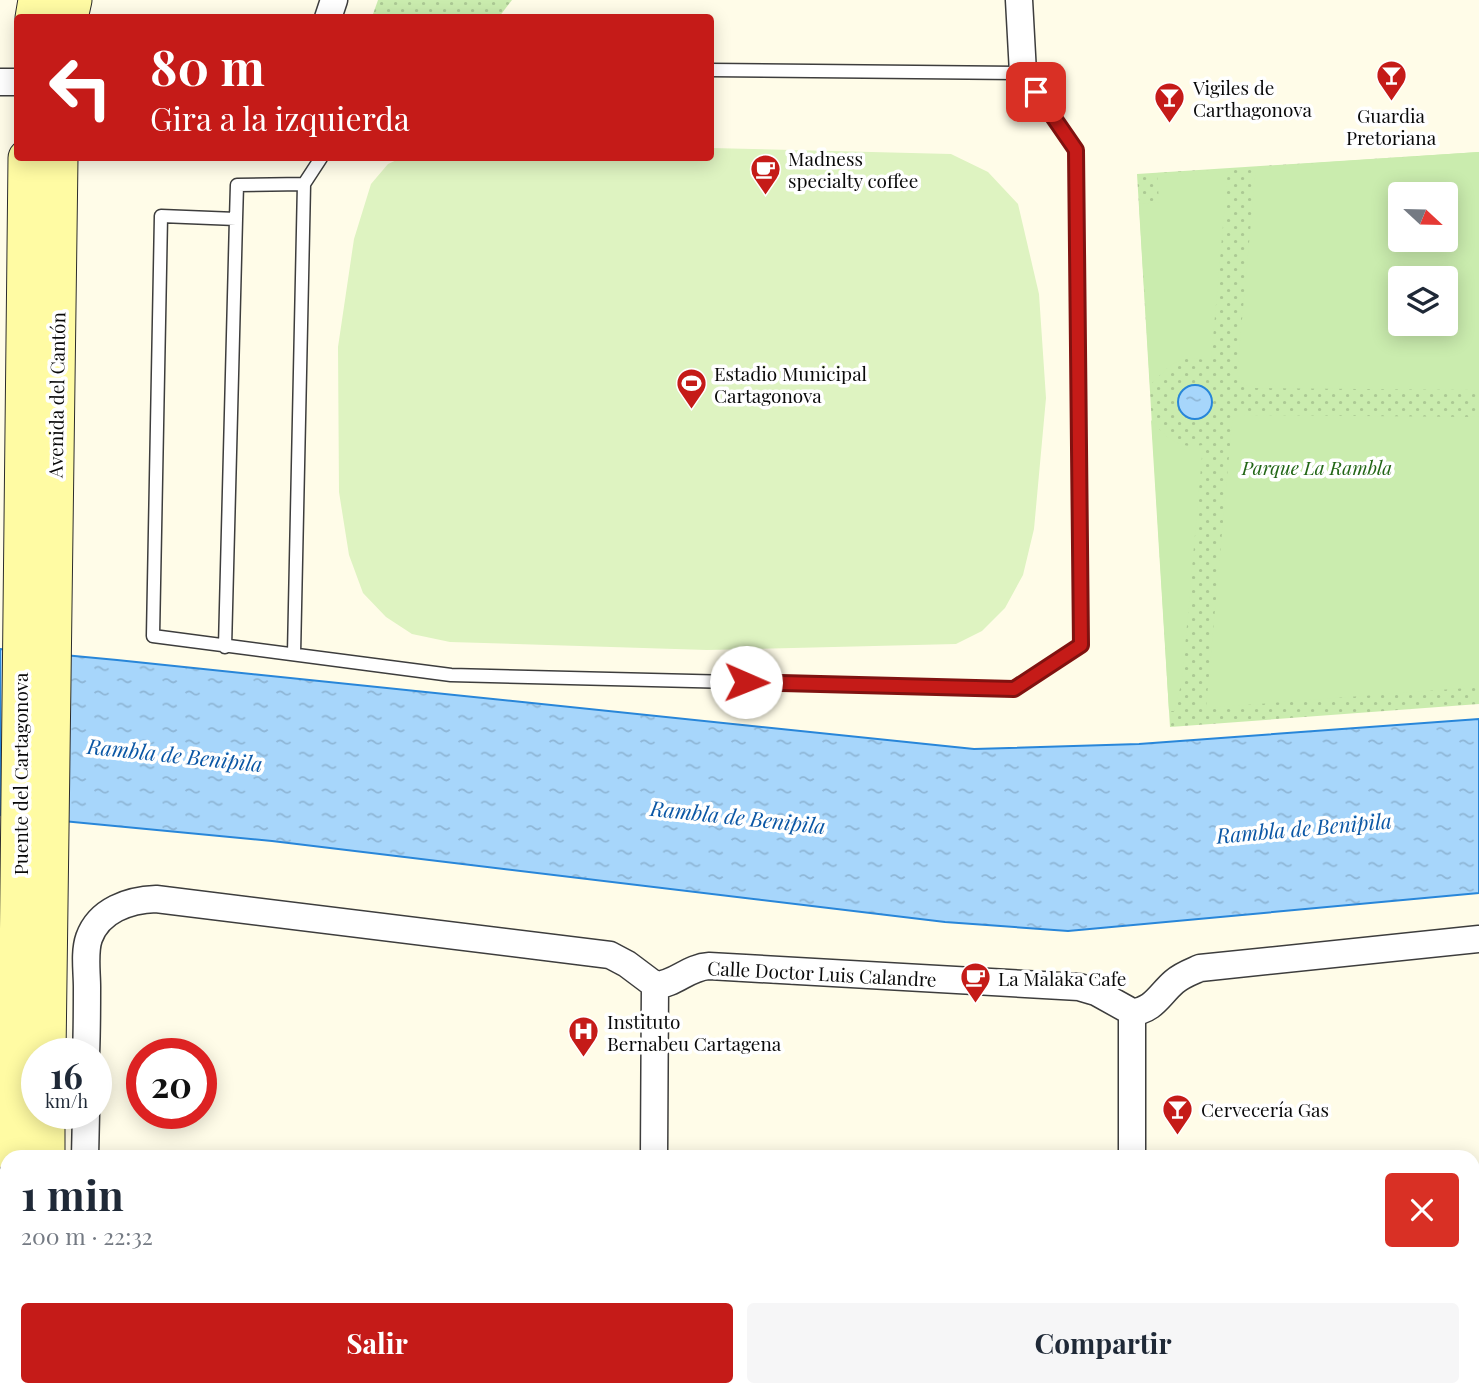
<!DOCTYPE html>
<html lang="es">
<head>
<meta charset="utf-8">
<style>
  :root { --surface:#fff; --page:#f6f6f7; --text:#1f2937; --muted:#747a83; --accent:#c51b18 }
  body { margin:0; font-family:"Playfair Display",serif; background:var(--page); color:var(--text); height:100vh; display:flex; flex-direction:column; font-size:26px; white-space:nowrap }
  * { box-sizing:border-box; margin:0 }
  p { font-size:23px; color:var(--muted) }
  .icon { flex:none; width:38px; height:38px; fill:none; stroke:currentColor; stroke-width:2; stroke-linecap:round; stroke-linejoin:round }
  .map { position:relative; flex:1; overflow:hidden }
  .details { position:absolute; left:0px; top:1150px; width:1480px; height:247px; display:flex; flex-direction:column; background:var(--surface); border-radius:21px 21px 0 0; box-shadow:0 4px 18px #0003 }
  .details>* { flex:none }
  .top-card { position:absolute; left:14px; top:14px; width:700px; height:147px; border-radius:7px; box-shadow:0 4px 18px #0003; background:#c51b18; color:#fff; overflow:hidden }
  .needle { width:46px; rotate:112deg }
  .tools { position:absolute; left:1388px; top:182px; display:grid; gap:14px }
  .tools a { display:grid; place-items:center; width:70px; height:70px; border-radius:7px; background:var(--surface); box-shadow:0 4px 18px #0003; font-size:35px }
  .speed { position:absolute; left:21px; top:1038px; display:flex; gap:14px; font-size:35px; font-weight:700; text-align:center }
  .speed>* { display:grid; place-content:center; width:91px; height:91px; border-radius:50%; background:var(--surface); box-shadow:0 4px 18px #0003; line-height:1 }
  .speed small { font-size:18px; font-weight:400 }
  .speed .limit { border:10px solid #d22; background:#fff; color:#111 }
  .pin { position:absolute; display:grid; place-items:center; width:60px; height:60px; color:#fff; margin:-30px; border-radius:14px; box-shadow:0 4px 10px #0006 }
  .me { position:absolute; width:77px; margin:-38px; rotate:91deg; stroke-linejoin:round; filter:drop-shadow(0 0 5px #0008) }
  .turn { display:flex; align-items:center; gap:24px; height:147px; padding:0 21px; font-size:32px }
  .turn .icon { width:91px; height:91px; stroke-width:2.5 }
  .turn b { display:block; font-size:49px; line-height:60px }
  .round { display:grid; place-items:center; flex:none; width:74px; height:74px; border-radius:7px; background:var(--page) }
  .overview { display:flex; align-items:center; justify-content:space-between; height:119px; padding:0 21px }
  h1 { font-size:42px; font-weight:700; line-height:52px }
  .cta { display:flex; gap:14px; margin-top:auto; padding:14px 21px }
  .cta a { flex:1; height:80px; border-radius:7px; background:var(--accent); color:#fff; font-size:28px; font-weight:700; line-height:80px; text-align:center }
  .cta a+a { background:var(--page); color:var(--text) }
  .map>svg:first-child { display:block }
  .park { fill:url(#park-dots); fill-rule:evenodd }
  .garden { fill:#caecae; fill-rule:evenodd }
  .pitch { fill:#def3c1 }
  .water { fill:url(#water-ripples); stroke:#2886d9; stroke-width:2 }
  .lines { fill:none; stroke-linecap:round; stroke-linejoin:round }
  .service-casing { stroke:#3d3d3d; stroke-width:15 }
  .minor-casing { stroke:#3d3d3d; stroke-width:29 }
  .secondary-casing { stroke:#2c2c2c; stroke-width:39 }
  .service { stroke:#fff; stroke-width:12 }
  .minor { stroke:#fff; stroke-width:26 }
  .secondary { stroke:#fffba3; stroke-width:37 }
  .route-casing { stroke:#801210; stroke-width:18 }
  .route { stroke:#c51b18; stroke-width:12 }
  .labels { text-anchor:middle; dominant-baseline:central; stroke-width:7; stroke-linejoin:round; paint-order:stroke }
  .poi-label { font-size:19px; fill:#0a0a0a; stroke:#fff; text-anchor:start }
  .street-label { font-size:19px; fill:#0a0a0a; stroke:#fff }
  .park-label { font-size:19px; font-style:italic; fill:#226616; stroke:#fff }
  .water-label { font-size:21px; font-style:italic; fill:#0b57a5; stroke:#fff }
</style>
</head>
<body>
<div class="map">
<svg width="1479" height="1396" viewBox="0 0 1479 1396">
  <defs>
    <pattern id="park-dots" width="8" height="8" patternUnits="userSpaceOnUse" patternTransform="scale(1.75)"><rect width="8" height="8" fill="#caecae"/><path d="M2 2h.1M6 6h.1" fill="none" stroke="#acc994" stroke-width="1.8" stroke-linecap="round"/></pattern>
    <pattern id="water-ripples" width="26" height="14" patternUnits="userSpaceOnUse" patternTransform="scale(1.75)"><rect width="26" height="14" fill="#a7d6fb"/><path d="M2 4q2-2 4 0t4 0M15 11q2-2 4 0t4 0" fill="none" stroke="#8eb6d6"/></pattern>
  </defs>
  <rect width="100%" height="100%" fill="#fffce8"/>
  <!-- park -->
  <path class="park" d="M 378,0 L 512,0 L 499,17 L 372,17 Z
    M 1479,152 L 1479,704 L 1170,727 L 1137,174 ZM 1400,194 L 1446,194 L 1446,240 L 1400,240 ZM 1400,278 L 1446,278 L 1446,324 L 1400,324 Z"/>
  <!-- garden -->
  <path class="garden" d="M 1479,152 L 1479,390 L 1250,388 L 1240,381 L 1237,374 L 1256,167 ZM 1400,194 L 1446,194 L 1446,240 L 1400,240 ZM 1400,278 L 1446,278 L 1446,324 L 1400,324 Z
    M 1228,169 L 1211,361 C 1177,353 1172,364 1150,385 L 1139,204 L 1159,202 L 1157,173 Z
    M 1239,415 L 1479,417 L 1479,687 L 1206,708 L 1232,423 L 1233,419 Z
    M 1151,420 C 1166,437 1178,450 1203,445 L 1182,681 L 1174,711 L 1169,711 Z"/>
  <!-- pitch -->
  <path class="pitch" d="M 711,148 L 951,154 L 988,172 L 1018,204 L 1039,294 L 1046,398 L 1034,529 L 1023,575 L 1005,608 L 982,631 L 956,644 L 707,650 L 450,642 L 412,634 L 386,617 L 363,593 L 349,555 L 339,492 L 338,347 L 354,239 L 371,184 L 388,164 L 401,158 L 710,158 Z"/>
  <!-- water -->
  <path class="water" d="M1178 402a17 17 0 1 1 34 0a17 17 0 1 1-34 0Z
    M 0,649 L 117,660 L 974,749 L 1139,744 L 1479,719 L 1479,893 L 1068,931 L 945,922 L 272,841 L 0,815 Z"/>
  <g class="lines">
    <defs>
      <path id="service" d="M 304,184 L 237,185 L 236,219 L 161,216 L 153,636 L 451,675 L 1014,689 L 1081,645 L 1076,150 L 1023,73 L 710,70
        M 225,647 L 236,219
        M 294,654 L 304,184 L 321,158"/>
      <path id="minor" d="M 1019,0 L 1023,73
        M 328,18 L 334,0
        M 0,82 L 18,82
        M 1132,1012 L 1132,1157
        M 86,1054 C 87,1031 87,1009 87,987 C 87,972 84,952 89,938 C 99,910 129,900 156,899 L 610,955 L 627,964 L 655,985 C 675,985 688,967 709,966 L 1079,987 L 1096,992 L 1132,1012 C 1153,1011 1160,994 1174,982 C 1182,975 1191,972 1200,968 L 1479,939
        M 85,1157 L 86,1113
        M 654,1157 L 655,985
        M 653,1396 L 653,1390
        M 1131,1396 L 1131,1390"/>
      <path id="secondary" d="M 34,18 L 37,0
        M 69,18 L 73,0
        M 47,1054 L 59,158
        M 16,1157 L 27,158
        M 46,1157 L 46,1113
        M 46,1390 L 47,1396
        M 5,1396 L 7,1390"/>
    </defs>
    <!-- service casing -->
    <use href="#service" class="service-casing"/>
    <!-- minor casing -->
    <use href="#minor" class="minor-casing"/>
    <!-- secondary casing -->
    <use href="#secondary" class="secondary-casing"/>
    <!-- service -->
    <use href="#service" class="service"/>
    <!-- minor -->
    <use href="#minor" class="minor"/>
    <!-- secondary -->
    <use href="#secondary" class="secondary"/>
  </g>
  <g class="lines">
    <defs>
      <path id="route" d="M 746,682 L 1014,689 L 1081,645 L 1076,150 L 1036,92"/>
    </defs>
    <!-- route casing -->
    <use href="#route" class="route-casing"/>
    <!-- route -->
    <use href="#route" class="route"/>
  </g>
  <!-- icons -->
  <defs>
    <symbol id="bar-pin" viewBox="-11 -11 22 30"><path d="M0 17L-7.5 6A9.5 9.5 0 1 1 7.5 6Z" fill="#c51b18" stroke="#fff"/><path d="M-6-5H6L.8 .8V4.5H3.5V6h-7V4.5H-.8V.8Z" fill="#fff"/></symbol>
    <symbol id="cafe-pin" viewBox="-11 -11 22 30"><path d="M0 17L-7.5 6A9.5 9.5 0 1 1 7.5 6Z" fill="#c51b18" stroke="#fff"/><path d="M-5.5-4.5H6V0H3Q3 3.5 0 3.5H-2.5Q-5.5 3.5-5.5 0ZM3-3.2v2h1.7v-2ZM-6 4.5H4V6H-6Z" fill="#fff"/></symbol>
    <symbol id="stadium-pin" viewBox="-11 -11 22 30"><path d="M0 17L-7.5 6A9.5 9.5 0 1 1 7.5 6Z" fill="#c51b18" stroke="#fff"/><path d="M0-5a6.5 5 0 1 0 0 10a6.5 5 0 1 0 0-10ZM-3.5-1.8h7v3.6h-7Z" fill="#fff"/></symbol>
    <symbol id="hospital-pin" viewBox="-11 -11 22 30"><path d="M0 17L-7.5 6A9.5 9.5 0 1 1 7.5 6Z" fill="#c51b18" stroke="#fff"/><path d="M-5-5h3v3.5h4V-5h3V5h-3V1.5h-4V5h-3Z" fill="#fff"/></symbol>
  </defs>
  <g fill-rule="evenodd">
    <use href="#bar-pin" x="1374" y="58" width="35" height="47"/>
    <use href="#bar-pin" x="1152" y="80" width="35" height="47"/>
    <use href="#cafe-pin" x="748" y="152" width="35" height="47"/>
    <use href="#stadium-pin" x="674" y="366" width="35" height="47"/>
    <use href="#cafe-pin" x="958" y="960" width="35" height="47"/>
    <use href="#hospital-pin" x="566" y="1014" width="35" height="47"/>
    <use href="#bar-pin" x="1160" y="1092" width="35" height="47"/>
  </g>
  <g class="labels">
    <!-- poi labels -->
    <g class="poi-label">
      <text x="1193" y="87">Vigiles de<tspan x="1193" dy="22">Carthagonova</tspan></text>
      <text x="1391" y="115" text-anchor="middle">Guardia<tspan x="1391" dy="22">Pretoriana</tspan></text>
      <text x="788" y="158">Madness<tspan x="788" dy="22">specialty coffee</tspan></text>
      <text x="714" y="373">Estadio Municipal<tspan x="714" dy="22">Cartagonova</tspan></text>
      <text x="998" y="978">La Malaka Cafe</text>
      <text x="607" y="1021">Instituto<tspan x="607" dy="22">Bernabeu Cartagena</tspan></text>
      <text x="1201" y="1109">Cervecería Gas</text>
    </g>
    <!-- street labels -->
    <g class="street-label">
      <text transform="translate(56 395) rotate(-89)">Avenida del Cantón</text>
      <text transform="translate(20 774) rotate(-90)">Puente del Cartagonova</text>
      <text transform="translate(822 973) rotate(3)">Calle Doctor Luis Calandre</text>
    </g>
    <!-- park labels -->
    <g class="park-label">
      <text x="1317" y="467">Parque La Rambla</text>
    </g>
    <!-- water labels -->
    <g class="water-label">
      <text transform="translate(175 754) rotate(6)">Rambla de Benipila</text>
      <text transform="translate(738 816) rotate(6)">Rambla de Benipila</text>
      <text transform="translate(1304 827) rotate(-5)">Rambla de Benipila</text>
    </g>
  </g>
</svg>
<div class="tools">
<a><svg class="needle" viewBox="-14 -14 28 28"><path d="M0-13l5 13h-10z" fill="#e53935"/><path d="M0 13l5-13h-10z" fill="#747a83"/></svg></a>
<a><svg class="icon" aria-label="layers" viewBox="0 0 24 24"><path d="M12 4l9 5-9 5-9-5zM3 14l9 5 9-5"/></svg></a>
</div>
<div class="speed"><div>16<small>km/h</small></div><div class="limit">20</div></div>
<div class="pin" style="left:1036px;top:92px;background:#d93025"><svg class="icon" aria-label="arrive" viewBox="0 0 24 24"><path d="M6 21V4h12l-3 4 3 4H6"/></svg></div>
<svg class="me" style="left:746px;top:682px" viewBox="-20 -20 40 40"><circle r="19" fill="#fff"/><path d="M0-13L10 11 0 6-10 11z" fill="#c51b18"/></svg>
<div class="top-card">
<div class="turn"><svg class="icon" aria-label="left" viewBox="0 0 24 24"><path d="M17 20v-9H6M10 6l-5 5 5 5"/></svg><div><b>80 m</b>Gira a la izquierda</div></div>
</div>
<section class="details">
<div class="overview"><div><h1>1 min</h1><p>200 m · 22:32</p></div><a class="round" style="background:#d93025;color:#fff"><svg class="icon" aria-label="close" viewBox="0 0 24 24"><path d="M6 6l12 12M18 6L6 18"/></svg></a></div>
<div class="cta"><a>Salir</a><a>Compartir</a></div>
</section>
</div>
</body>
</html>
